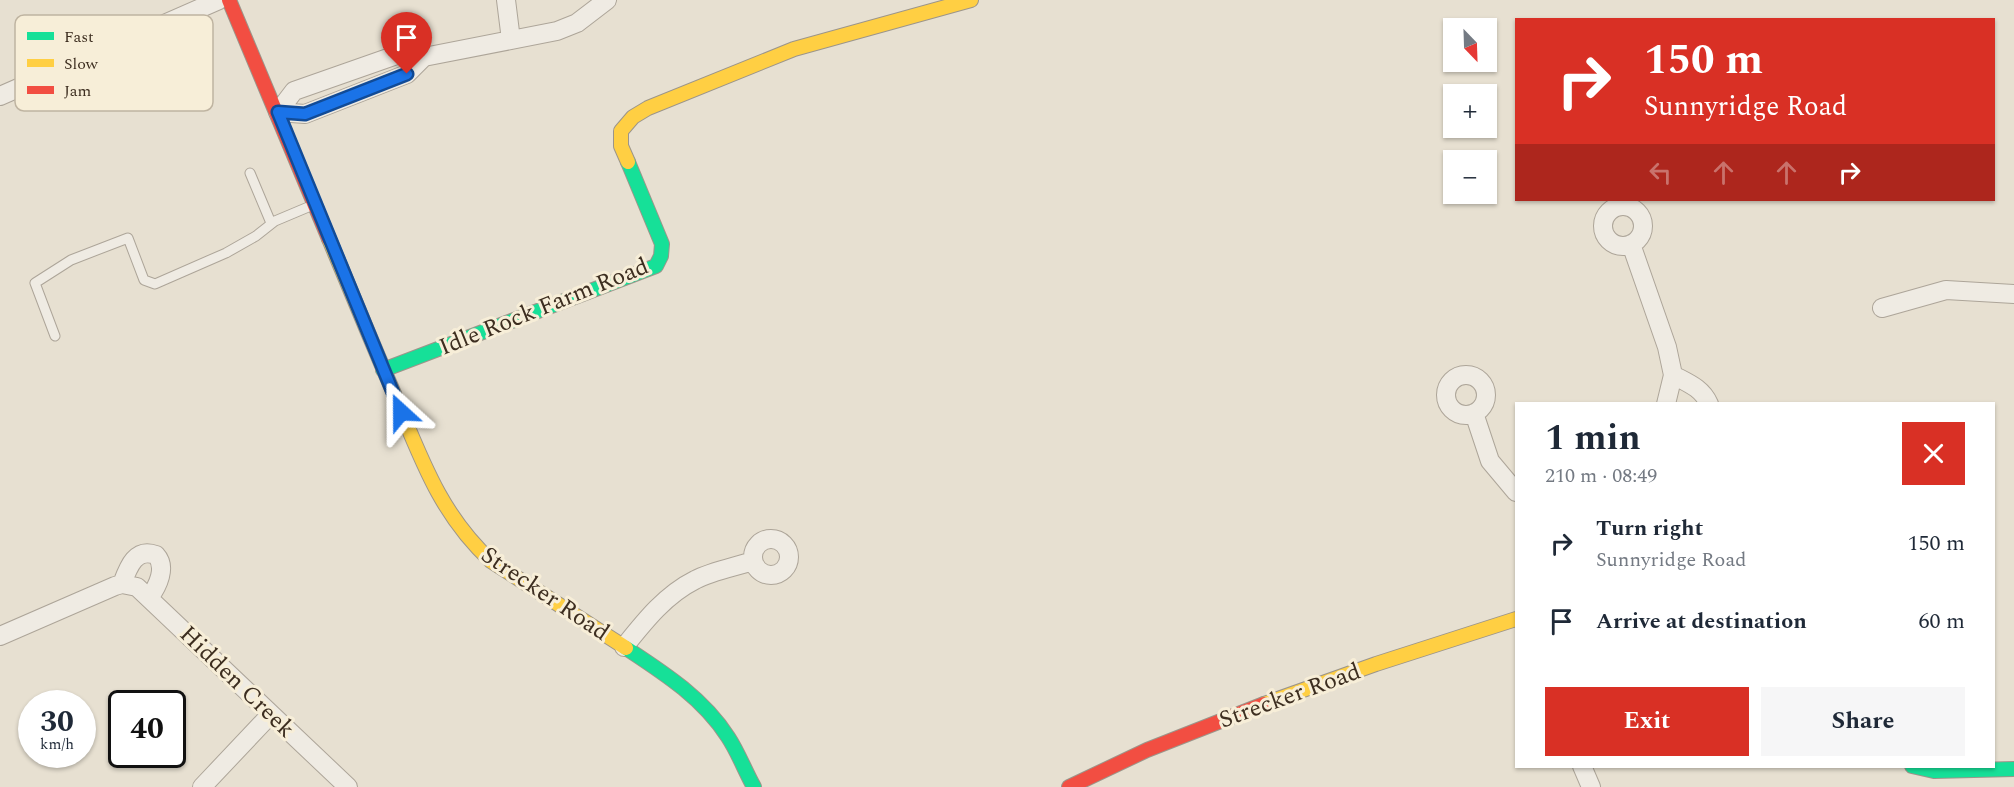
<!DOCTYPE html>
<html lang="en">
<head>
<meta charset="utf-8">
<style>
  :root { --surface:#fff; --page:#f6f6f7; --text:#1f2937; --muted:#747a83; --accent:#d93025 }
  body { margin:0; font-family:Spectral,serif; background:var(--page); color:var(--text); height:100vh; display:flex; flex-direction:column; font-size:22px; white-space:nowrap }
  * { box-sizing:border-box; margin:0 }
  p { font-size:20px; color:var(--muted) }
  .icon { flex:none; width:33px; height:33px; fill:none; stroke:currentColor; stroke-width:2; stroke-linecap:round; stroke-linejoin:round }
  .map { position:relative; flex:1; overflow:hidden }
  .details { position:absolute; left:1515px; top:402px; width:480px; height:366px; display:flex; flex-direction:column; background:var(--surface); border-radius:0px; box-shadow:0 2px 4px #0004 }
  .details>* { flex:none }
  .top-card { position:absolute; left:1515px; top:18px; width:480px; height:183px; border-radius:0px; box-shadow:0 2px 4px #0004; background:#d93025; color:#fff; overflow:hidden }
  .needle { width:39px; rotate:157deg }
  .buttons { position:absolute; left:1443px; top:18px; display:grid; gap:12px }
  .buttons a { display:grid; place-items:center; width:54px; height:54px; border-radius:0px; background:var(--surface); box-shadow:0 2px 4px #0004; font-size:30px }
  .speed { position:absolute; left:18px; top:690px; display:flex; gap:12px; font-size:30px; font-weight:700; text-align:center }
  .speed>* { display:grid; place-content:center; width:78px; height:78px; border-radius:50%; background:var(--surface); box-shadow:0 2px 4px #0004; line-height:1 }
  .speed small { font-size:15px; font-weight:400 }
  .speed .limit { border:3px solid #111; border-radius:9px; background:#fff; color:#111 }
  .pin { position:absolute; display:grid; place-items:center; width:51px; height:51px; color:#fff; margin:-62px -26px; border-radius:50% 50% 50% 0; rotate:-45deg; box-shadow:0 0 6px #0007 }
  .pin .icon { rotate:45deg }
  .me { position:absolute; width:66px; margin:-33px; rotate:336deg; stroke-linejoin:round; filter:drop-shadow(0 0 4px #0008) }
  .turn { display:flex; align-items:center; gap:21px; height:126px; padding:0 30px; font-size:27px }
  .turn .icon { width:78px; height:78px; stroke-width:2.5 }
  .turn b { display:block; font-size:42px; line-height:51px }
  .lanes { display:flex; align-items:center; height:57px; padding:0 30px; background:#0003; justify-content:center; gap:30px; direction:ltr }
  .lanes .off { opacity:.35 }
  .round { display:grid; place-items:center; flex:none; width:63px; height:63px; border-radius:0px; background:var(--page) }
  .head { display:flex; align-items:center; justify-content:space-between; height:102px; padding:0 30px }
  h1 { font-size:36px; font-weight:700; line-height:45px }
  .action { display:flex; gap:12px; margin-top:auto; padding:12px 30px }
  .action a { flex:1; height:69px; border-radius:0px; background:var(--accent); color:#fff; font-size:24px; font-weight:700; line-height:69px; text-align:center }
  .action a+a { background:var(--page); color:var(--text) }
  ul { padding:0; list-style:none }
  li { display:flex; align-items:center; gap:18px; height:78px; padding:0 30px }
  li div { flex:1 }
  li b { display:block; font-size:22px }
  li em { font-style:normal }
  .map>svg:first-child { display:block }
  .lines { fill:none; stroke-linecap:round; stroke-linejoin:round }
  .lane-casing { stroke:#ada599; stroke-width:11 }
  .street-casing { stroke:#ada599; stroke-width:20 }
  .fast-casing { stroke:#9c958a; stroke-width:16 }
  .slow-casing { stroke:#9c958a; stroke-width:16 }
  .jam-casing { stroke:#9c958a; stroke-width:16 }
  .lane { stroke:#efebe3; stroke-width:9 }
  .street { stroke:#efebe3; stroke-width:18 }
  .fast { stroke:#16e098; stroke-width:14 }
  .slow { stroke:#ffcf43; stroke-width:14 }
  .jam { stroke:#f24e42; stroke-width:14 }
  .route-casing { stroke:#114b97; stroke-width:15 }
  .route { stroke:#1a73e8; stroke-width:10 }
  .labels { text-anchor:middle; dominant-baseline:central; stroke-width:6; stroke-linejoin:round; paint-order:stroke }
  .street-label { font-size:24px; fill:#3d2e20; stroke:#f7eed8 }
  .key { fill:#f7eed8; stroke:#bfb4a1; stroke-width:1.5 }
  .key-label { font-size:16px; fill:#3d2e20 }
</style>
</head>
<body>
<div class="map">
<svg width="2014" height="787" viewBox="0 0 2014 787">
  <rect width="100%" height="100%" fill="#e7e0d1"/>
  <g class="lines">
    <defs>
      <path id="lane" d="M 250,173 L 271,223
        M 55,336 L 35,283 L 71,260 L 128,238 L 144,280 L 155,284 L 226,253 L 256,236 L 275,221 L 313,205"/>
      <path id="street" d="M 506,0 L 511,40
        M 0,96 L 219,0
        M 278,112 L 305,114 L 407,74 L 424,57 L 557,31 L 577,23 L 607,0
        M 278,112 L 294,91 L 408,51 L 424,57
        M1603 226a20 20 0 1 1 40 0a20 20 0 1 1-40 0Z
        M 1631,244 L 1667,347 L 1673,375 L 1666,404
        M 1882,308 L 1946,290 L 2014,294
        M 1673,375 C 1688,383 1702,388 1709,404
        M1446 395a20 20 0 1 1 40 0a20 20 0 1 1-40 0Z
        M 1474,413 L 1490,461 L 1516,492
        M753 557a18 18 0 1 1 36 0a18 18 0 1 1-36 0Z
        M 122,584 C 128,568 135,547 156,555 C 167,567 158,586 149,598
        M 0,636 L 115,586 L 122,584 L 137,587 L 348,787
        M 624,647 C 644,622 665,595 695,580 C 712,571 735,567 753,561
        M 1582,766 L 1591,787
        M 202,787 L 271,714"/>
      <path id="fast" d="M 383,370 L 656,266 L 661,256 L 662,244 L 628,162
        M 626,648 C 664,673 703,698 728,737 C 738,752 745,771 754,787
        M 1912,766 L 1934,771 L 2014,769"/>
      <path id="slow" d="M 628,162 L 621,146 L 621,131 L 633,117 L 648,108 L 794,49 L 971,0
        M 329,239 C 351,291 372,343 395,396 C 421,458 440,514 491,561 L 626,648
        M 1264,704 L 1376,664 L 1516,619"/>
      <path id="jam" d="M 229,0 L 329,239
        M 1069,787 L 1147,750 L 1264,704"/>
    </defs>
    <!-- lane casing -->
    <use href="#lane" class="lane-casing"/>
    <!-- street casing -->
    <use href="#street" class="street-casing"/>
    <!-- fast casing -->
    <use href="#fast" class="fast-casing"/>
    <!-- slow casing -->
    <use href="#slow" class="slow-casing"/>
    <!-- jam casing -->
    <use href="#jam" class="jam-casing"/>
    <!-- lane -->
    <use href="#lane" class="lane"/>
    <!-- street -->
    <use href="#street" class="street"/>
    <!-- fast -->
    <use href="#fast" class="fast"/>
    <!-- slow -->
    <use href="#slow" class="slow"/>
    <!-- jam -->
    <use href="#jam" class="jam"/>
  </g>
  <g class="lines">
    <defs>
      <path id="route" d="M 401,412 L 278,112 L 305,114 L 407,74"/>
    </defs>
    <!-- route casing -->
    <use href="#route" class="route-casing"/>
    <!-- route -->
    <use href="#route" class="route"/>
  </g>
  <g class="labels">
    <!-- street labels -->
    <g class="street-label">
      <text transform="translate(544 307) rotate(-22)">Idle Rock Farm Road</text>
      <text transform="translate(545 594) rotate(34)">Strecker Road</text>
      <text transform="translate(237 682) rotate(44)">Hidden Creek</text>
      <text transform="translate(1290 696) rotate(-20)">Strecker Road</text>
    </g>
  </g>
  <!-- legend -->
  <rect x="15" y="15" width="198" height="96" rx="9" class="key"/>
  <rect x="27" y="32" width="27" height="8" fill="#16e098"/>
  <rect x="27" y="59" width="27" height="8" fill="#ffcf43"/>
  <rect x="27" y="86" width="27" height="8" fill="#f24e42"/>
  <g class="key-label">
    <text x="64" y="42">Fast</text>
    <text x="64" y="69">Slow</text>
    <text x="64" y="96">Jam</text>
  </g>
</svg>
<div class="buttons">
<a><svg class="needle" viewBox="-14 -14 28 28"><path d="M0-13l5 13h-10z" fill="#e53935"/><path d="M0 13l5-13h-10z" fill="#747a83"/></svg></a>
<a>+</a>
<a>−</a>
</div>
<div class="speed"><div>30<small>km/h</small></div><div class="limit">40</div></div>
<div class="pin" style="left:407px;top:74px;background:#d93025"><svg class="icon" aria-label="arrive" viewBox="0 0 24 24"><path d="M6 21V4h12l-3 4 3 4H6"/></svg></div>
<svg class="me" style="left:401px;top:412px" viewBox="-20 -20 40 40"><path d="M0-17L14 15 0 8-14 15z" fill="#1a73e8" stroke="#fff" stroke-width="4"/></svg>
<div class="top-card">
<div class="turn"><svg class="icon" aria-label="right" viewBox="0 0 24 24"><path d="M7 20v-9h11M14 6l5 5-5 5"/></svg><div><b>150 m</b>Sunnyridge Road</div></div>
<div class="lanes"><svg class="icon off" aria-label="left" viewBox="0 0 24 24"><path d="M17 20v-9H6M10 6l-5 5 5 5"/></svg><svg class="icon off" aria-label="ahead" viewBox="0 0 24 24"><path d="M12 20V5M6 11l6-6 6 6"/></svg><svg class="icon off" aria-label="ahead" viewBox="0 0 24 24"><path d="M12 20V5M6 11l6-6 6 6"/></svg><svg class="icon" aria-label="right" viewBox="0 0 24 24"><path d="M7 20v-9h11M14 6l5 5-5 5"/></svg></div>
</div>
<section class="details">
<div class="head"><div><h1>1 min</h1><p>210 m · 08:49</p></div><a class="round" style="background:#d93025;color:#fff"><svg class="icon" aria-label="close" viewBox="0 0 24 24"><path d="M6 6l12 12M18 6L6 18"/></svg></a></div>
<ul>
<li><svg class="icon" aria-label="right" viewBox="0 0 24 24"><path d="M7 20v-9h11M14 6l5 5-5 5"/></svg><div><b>Turn right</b><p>Sunnyridge Road</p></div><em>150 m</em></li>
<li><svg class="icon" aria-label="arrive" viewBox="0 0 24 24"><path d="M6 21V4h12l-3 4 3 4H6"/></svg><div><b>Arrive at destination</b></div><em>60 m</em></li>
</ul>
<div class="action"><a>Exit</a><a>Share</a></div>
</section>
</div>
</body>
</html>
